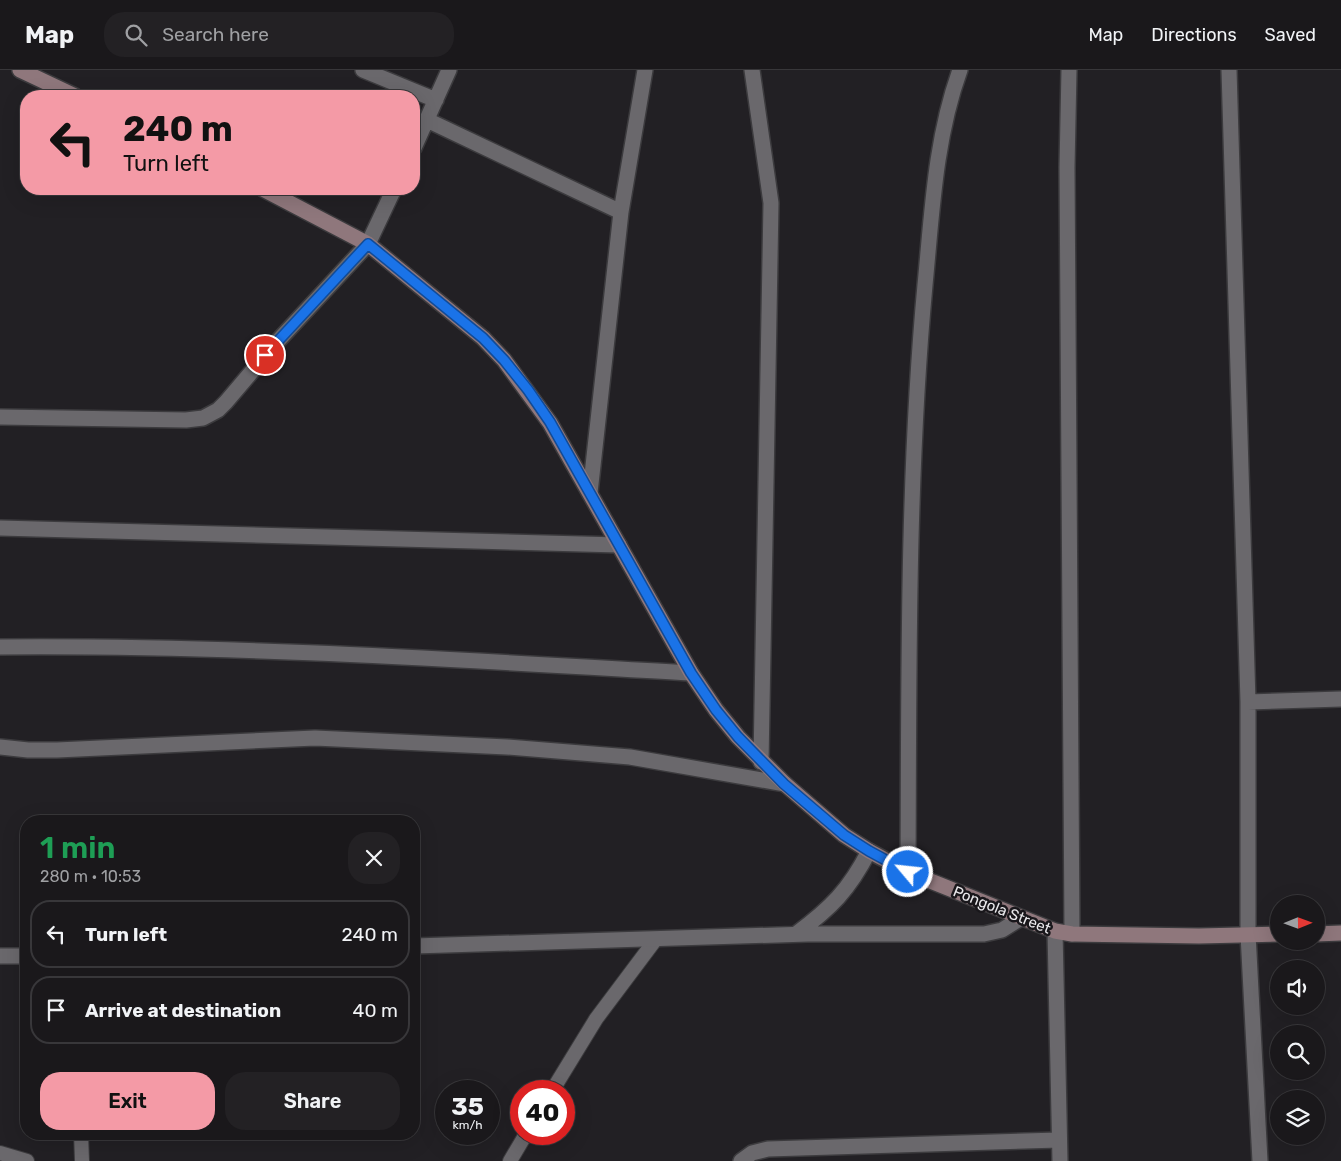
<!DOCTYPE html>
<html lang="en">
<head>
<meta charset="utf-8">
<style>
  :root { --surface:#1a181b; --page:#232124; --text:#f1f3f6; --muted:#9fa0a3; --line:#38373a; --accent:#f49aa6 }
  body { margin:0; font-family:Rubik,sans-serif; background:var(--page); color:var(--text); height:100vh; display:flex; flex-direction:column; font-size:19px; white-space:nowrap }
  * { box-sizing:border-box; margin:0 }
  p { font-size:16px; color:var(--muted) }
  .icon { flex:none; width:28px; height:28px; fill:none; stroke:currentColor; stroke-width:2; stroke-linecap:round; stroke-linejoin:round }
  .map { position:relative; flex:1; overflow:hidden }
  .drawer { position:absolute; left:20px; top:745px; width:400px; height:325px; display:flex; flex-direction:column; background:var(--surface); border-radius:20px; box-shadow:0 5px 20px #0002,0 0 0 1px var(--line) }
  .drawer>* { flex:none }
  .guide { position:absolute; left:20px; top:20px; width:400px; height:105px; border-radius:20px; box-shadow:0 5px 20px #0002,0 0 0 1px var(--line); background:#f49aa6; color:#111; overflow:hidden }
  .needle { width:32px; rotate:89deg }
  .tools { position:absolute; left:1270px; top:825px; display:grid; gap:10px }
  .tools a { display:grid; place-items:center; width:55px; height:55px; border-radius:50%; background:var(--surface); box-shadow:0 5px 20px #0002,0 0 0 1px var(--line); font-size:25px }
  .speed { position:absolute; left:435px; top:1010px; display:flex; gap:10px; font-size:25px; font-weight:700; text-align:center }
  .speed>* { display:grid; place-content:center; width:65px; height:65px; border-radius:50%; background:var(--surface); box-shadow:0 5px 20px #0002,0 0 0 1px var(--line); line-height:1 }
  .speed small { font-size:12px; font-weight:400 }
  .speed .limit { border:8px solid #d22; background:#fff; color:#111 }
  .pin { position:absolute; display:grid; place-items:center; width:42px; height:42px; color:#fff; margin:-21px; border:2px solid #fff; border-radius:50%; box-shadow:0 1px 5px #0007 }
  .me { position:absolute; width:55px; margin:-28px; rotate:298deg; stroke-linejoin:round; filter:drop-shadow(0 0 4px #0008) }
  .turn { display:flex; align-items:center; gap:18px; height:105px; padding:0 20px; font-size:22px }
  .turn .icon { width:65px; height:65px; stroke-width:2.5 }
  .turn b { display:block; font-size:35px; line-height:42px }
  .round { display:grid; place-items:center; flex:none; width:52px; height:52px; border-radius:20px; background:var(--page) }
  .head { display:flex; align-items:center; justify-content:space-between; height:85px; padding:0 20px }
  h1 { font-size:30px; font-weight:600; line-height:38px; color:#1e9e55 }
  .cta { display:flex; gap:10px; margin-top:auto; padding:10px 20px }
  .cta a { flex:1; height:58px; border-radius:20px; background:var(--accent); color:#111; font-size:20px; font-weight:600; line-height:58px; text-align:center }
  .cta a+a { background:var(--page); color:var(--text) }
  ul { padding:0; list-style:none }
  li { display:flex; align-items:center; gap:15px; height:68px; margin:0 10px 8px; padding:0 10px; border:2px solid var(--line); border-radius:20px }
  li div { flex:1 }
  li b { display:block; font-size:19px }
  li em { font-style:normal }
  header { display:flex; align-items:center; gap:30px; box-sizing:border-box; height:70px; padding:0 25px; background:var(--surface); border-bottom:1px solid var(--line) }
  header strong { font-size:24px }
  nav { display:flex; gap:28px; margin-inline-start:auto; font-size:18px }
  .search { width:350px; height:45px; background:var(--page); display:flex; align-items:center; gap:12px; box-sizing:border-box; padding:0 18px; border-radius:20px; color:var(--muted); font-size:19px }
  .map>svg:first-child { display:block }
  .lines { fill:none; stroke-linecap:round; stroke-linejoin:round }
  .lane-casing { stroke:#3c3b3e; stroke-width:16 }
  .street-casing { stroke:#3c3b3e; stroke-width:18 }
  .secondary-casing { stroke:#3c3b3e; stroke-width:18 }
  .lane { stroke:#6a686c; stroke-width:14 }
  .street { stroke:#6a686c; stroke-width:15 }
  .secondary { stroke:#8f777c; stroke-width:15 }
  .route-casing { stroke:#114b97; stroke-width:12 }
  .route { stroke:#1a73e8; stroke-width:9 }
  .labels { text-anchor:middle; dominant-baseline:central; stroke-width:5; stroke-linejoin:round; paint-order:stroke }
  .street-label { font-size:15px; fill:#eae9ec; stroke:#19171b }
</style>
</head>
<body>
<header>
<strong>Map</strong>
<div class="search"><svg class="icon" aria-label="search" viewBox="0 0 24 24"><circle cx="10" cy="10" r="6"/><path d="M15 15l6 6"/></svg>Search here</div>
<nav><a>Map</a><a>Directions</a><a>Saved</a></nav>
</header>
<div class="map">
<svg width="1341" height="1091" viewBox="0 0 1341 1091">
  <rect width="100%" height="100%" fill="#222024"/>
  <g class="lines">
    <defs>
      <path id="lane" d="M 552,1021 L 596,949 L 656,869
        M 81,1064 L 82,1091
        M 0,1083 L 27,1091
        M 510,1091 L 526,1064"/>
      <path id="street" d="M 363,0 L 436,30
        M 752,0 L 771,133 L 761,692
        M 1069,0 L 1067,97 L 1072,864
        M 1229,0 L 1248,632 L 1248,864 L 1260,1091
        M 427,50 L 621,142
        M 414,78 L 449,0
        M 0,347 L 186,350 L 203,348 L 218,340 L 226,332 L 276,273 L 368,174 L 394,119
        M 590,423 L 621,142 L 645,0
        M 0,458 L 619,475
        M 0,577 C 230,575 461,590 691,603
        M 1248,632 L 1341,629
        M 0,677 L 28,680 L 57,680 L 315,668 L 507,677 L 630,687 L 785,714
        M 908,802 C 909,606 907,410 925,215 C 932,143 935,69 960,0
        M 1055,861 L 1060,1091
        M 796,864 C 831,838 849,820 869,781
        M 414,876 L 808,864 L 984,864 L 1002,860 L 1021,848
        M 0,886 L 26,886
        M 741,1091 L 752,1083 L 768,1079 L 1059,1070"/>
      <path id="secondary" d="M 20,0 L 75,26
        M 263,119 L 368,174 L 483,268 L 504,290 L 550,353 L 691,603 L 716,640 L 738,667 L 785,714 L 844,765 L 869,781 L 908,802 L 1055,861 L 1072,864 L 1199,866 L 1279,864
        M 1316,864 L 1341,863"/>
    </defs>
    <!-- lane casing -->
    <use href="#lane" class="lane-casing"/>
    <!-- street casing -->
    <use href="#street" class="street-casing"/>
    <!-- secondary casing -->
    <use href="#secondary" class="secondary-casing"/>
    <!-- lane -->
    <use href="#lane" class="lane"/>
    <!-- street -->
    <use href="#street" class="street"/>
    <!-- secondary -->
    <use href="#secondary" class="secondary"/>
  </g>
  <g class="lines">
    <defs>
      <path id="route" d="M 265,285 L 368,174 L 483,268 L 504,290 L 528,320 L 550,352 L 691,603 L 716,640 L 738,667 L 784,714 L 844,765 L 869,781 L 908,802"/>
    </defs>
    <!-- route casing -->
    <use href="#route" class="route-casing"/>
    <!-- route -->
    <use href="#route" class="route"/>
  </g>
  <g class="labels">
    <!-- street labels -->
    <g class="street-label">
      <text transform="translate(1002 840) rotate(22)">Pongola Street</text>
    </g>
  </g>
</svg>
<div class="tools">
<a><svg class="needle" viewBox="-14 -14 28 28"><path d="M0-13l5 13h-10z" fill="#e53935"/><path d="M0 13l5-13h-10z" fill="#9fa0a3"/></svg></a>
<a><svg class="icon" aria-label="sound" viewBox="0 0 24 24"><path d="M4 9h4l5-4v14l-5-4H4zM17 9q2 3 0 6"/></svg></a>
<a><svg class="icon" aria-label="search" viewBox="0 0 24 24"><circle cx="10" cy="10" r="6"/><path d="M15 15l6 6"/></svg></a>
<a><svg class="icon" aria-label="layers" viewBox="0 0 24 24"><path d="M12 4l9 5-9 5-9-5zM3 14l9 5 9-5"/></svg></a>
</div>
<div class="speed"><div>35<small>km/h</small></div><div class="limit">40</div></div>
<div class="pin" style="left:265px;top:285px;background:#d93025"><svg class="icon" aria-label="arrive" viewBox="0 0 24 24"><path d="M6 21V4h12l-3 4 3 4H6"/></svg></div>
<svg class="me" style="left:908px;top:802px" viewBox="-20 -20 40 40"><circle r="17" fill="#1a73e8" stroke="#fff" stroke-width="3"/><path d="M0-11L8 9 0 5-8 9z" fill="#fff"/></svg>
<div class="guide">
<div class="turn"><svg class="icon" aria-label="left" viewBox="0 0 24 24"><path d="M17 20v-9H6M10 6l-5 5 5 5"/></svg><div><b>240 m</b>Turn left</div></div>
</div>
<section class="drawer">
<div class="head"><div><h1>1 min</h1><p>280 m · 10:53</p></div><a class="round"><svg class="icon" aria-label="close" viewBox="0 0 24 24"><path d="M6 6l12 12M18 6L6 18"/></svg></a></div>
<ul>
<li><svg class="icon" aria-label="left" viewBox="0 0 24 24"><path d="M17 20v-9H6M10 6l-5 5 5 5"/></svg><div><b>Turn left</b></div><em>240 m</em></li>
<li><svg class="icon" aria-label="arrive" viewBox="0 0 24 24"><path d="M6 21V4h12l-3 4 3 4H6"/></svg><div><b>Arrive at destination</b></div><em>40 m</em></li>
</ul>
<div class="cta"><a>Exit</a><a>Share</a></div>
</section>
</div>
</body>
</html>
